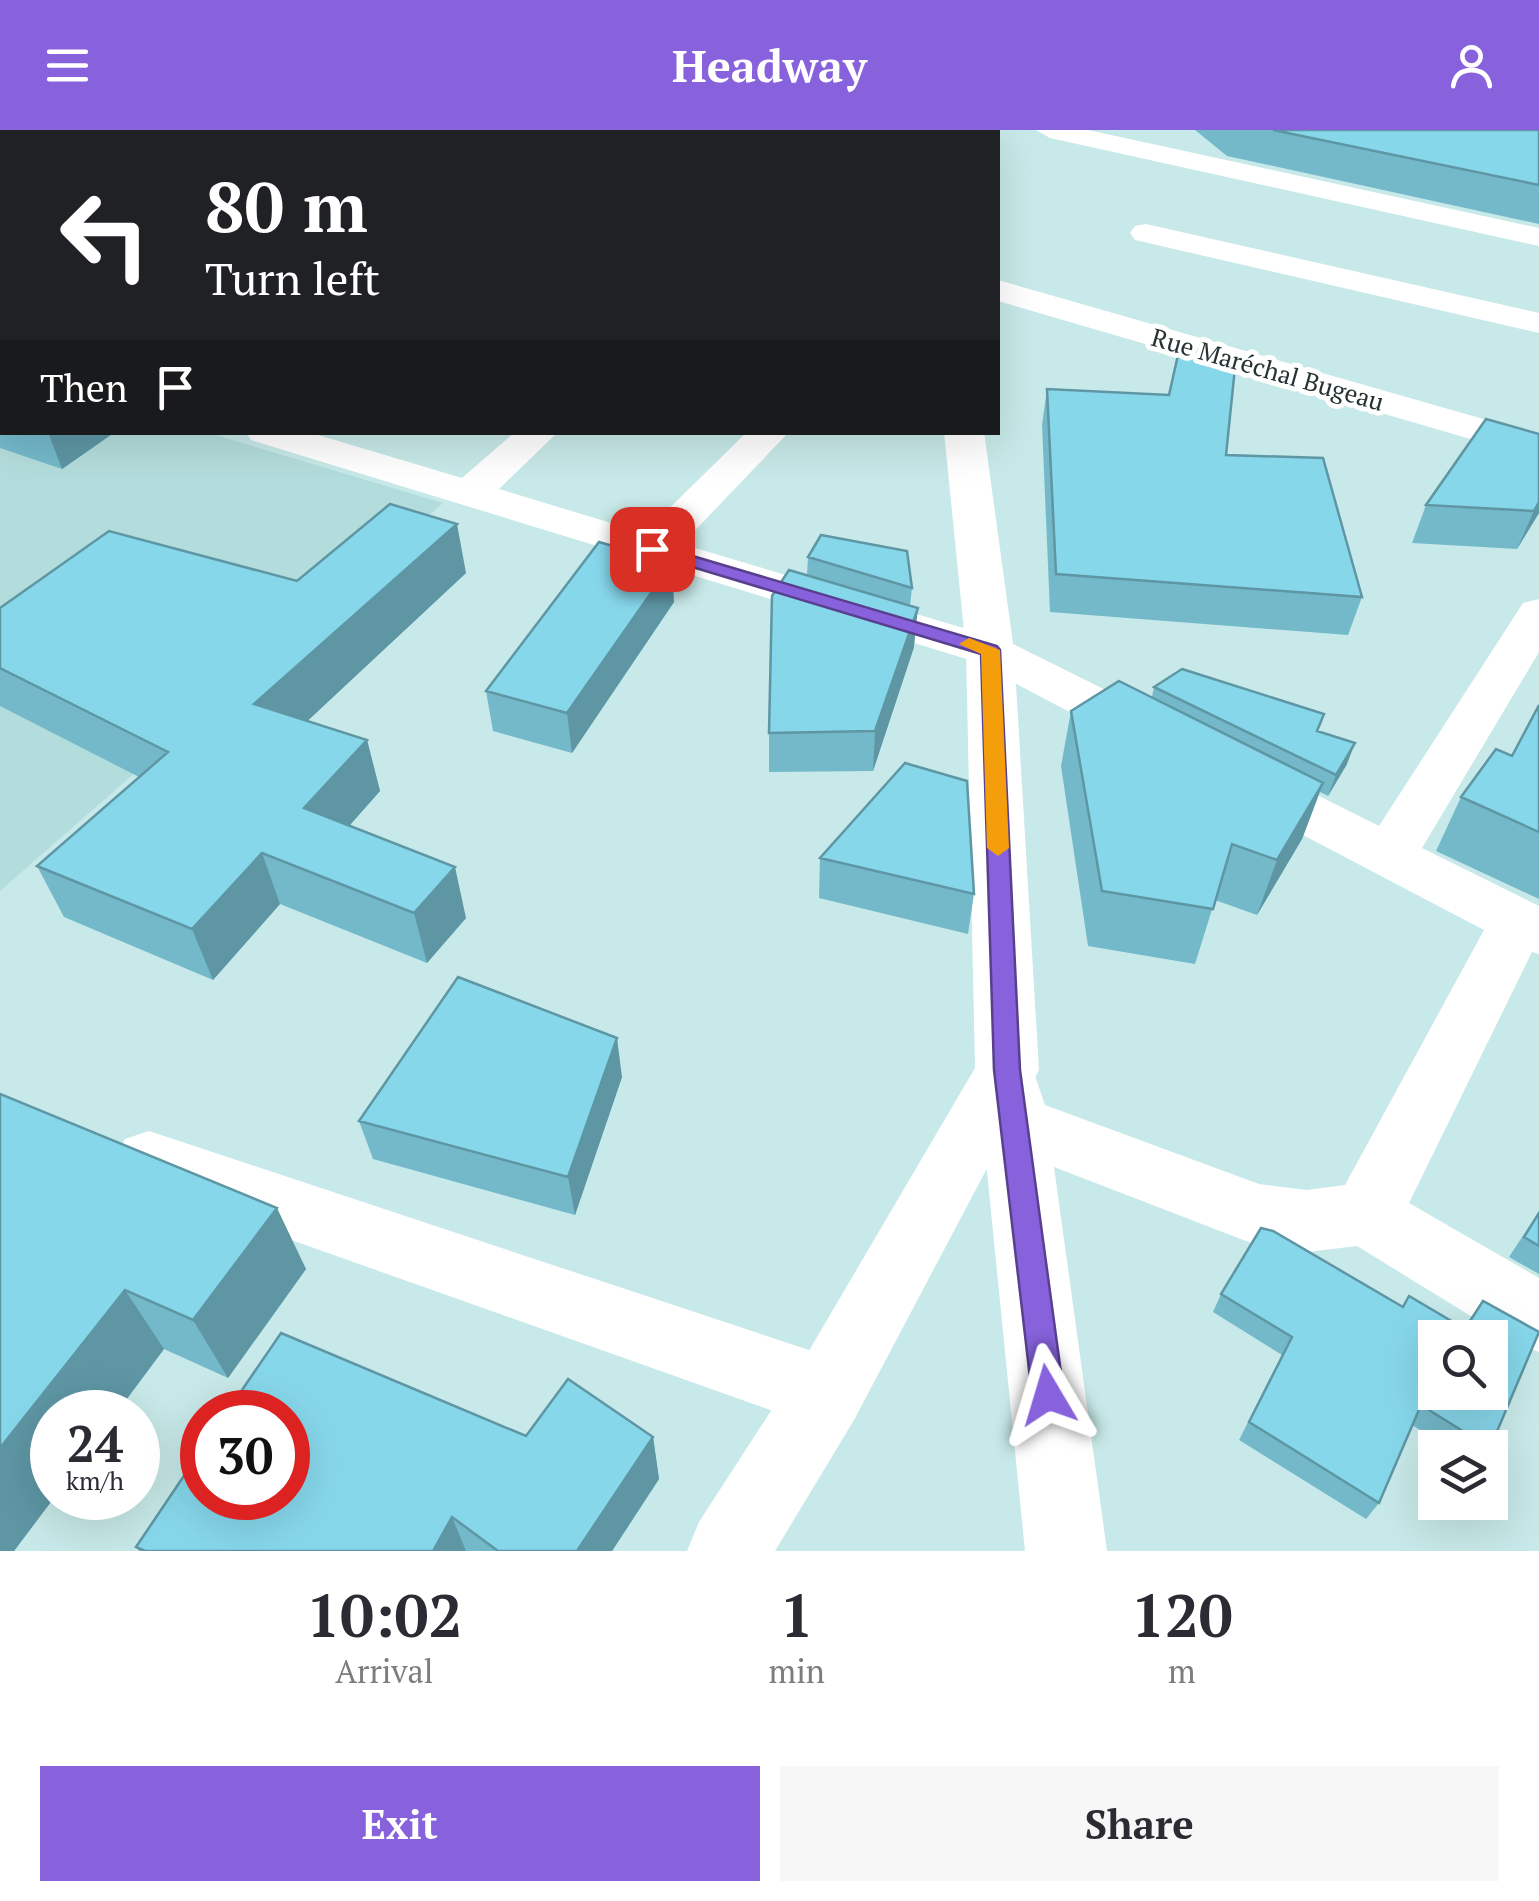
<!DOCTYPE html>
<html lang="en">
<head>
<meta charset="utf-8">
<style>
  :root { --surface:#fff; --page:#f7f7f7; --text:#2b2b33; --muted:#7c7c81; --accent:#8762dc }
  body { margin:0; font-family:"PT Serif",serif; background:var(--page); color:var(--text); height:100vh; display:flex; flex-direction:column; font-size:38px; white-space:nowrap }
  * { box-sizing:border-box; margin:0 }
  p { font-size:32px; color:var(--muted) }
  .icon { flex:none; width:55px; height:55px; fill:none; stroke:currentColor; stroke-width:2; stroke-linecap:round; stroke-linejoin:round }
  .map { position:relative; height:1421px; overflow:hidden }
  .panel { display:flex; flex-direction:column; background:var(--surface); flex:1 }
  .panel>* { flex:none }
  .top-card { position:absolute; left:0px; top:0px; width:1000px; height:305px; box-shadow:0 10px 40px #0002; background:#202124; color:#fff; overflow:hidden }
  .buttons { position:absolute; left:1418px; top:1190px; display:grid; gap:20px }
  .buttons a { display:grid; place-items:center; width:90px; height:90px; border-radius:0px; background:var(--surface); box-shadow:0 10px 40px #0002; font-size:50px }
  .speed { position:absolute; left:30px; top:1260px; display:flex; gap:20px; font-size:50px; font-weight:700; text-align:center }
  .speed>* { display:grid; place-content:center; width:130px; height:130px; border-radius:50%; background:var(--surface); box-shadow:0 10px 40px #0002; line-height:1 }
  .speed small { font-size:25px; font-weight:400 }
  .speed .limit { border:15px solid #d22; background:#fff; color:#111 }
  .pin { position:absolute; display:grid; place-items:center; width:85px; height:85px; color:#fff; margin:-42px; border-radius:20px; box-shadow:0 5px 15px #0006 }
  .me { position:absolute; width:110px; margin:-55px; rotate:353deg; stroke-linejoin:round; filter:drop-shadow(0 0 8px #0008) }
  .turn { display:flex; align-items:center; gap:35px; height:210px; padding:0 40px; font-size:45px }
  .turn .icon { width:130px; height:130px; stroke-width:2.5 }
  .turn b { display:block; font-size:70px; line-height:85px }
  .then { display:flex; align-items:center; height:95px; padding:0 40px; background:#0003; gap:20px; font-size:38px }
  .eta { display:flex; justify-content:space-evenly; align-items:center; height:170px; text-align:center }
  .eta b { font-size:60px; font-weight:700; line-height:70px }
  .primary-button { display:flex; gap:20px; margin-top:auto; padding:20px 40px }
  .primary-button a { flex:1; height:115px; border-radius:0px; background:var(--accent); color:#fff; font-size:40px; font-weight:700; line-height:115px; text-align:center }
  .primary-button a+a { background:var(--page); color:var(--text) }
  header { display:flex; justify-content:space-between; align-items:center; height:130px; padding:0 40px; background:var(--accent); color:#fff; font-size:45px; font-weight:700 }
  .map>svg:first-child { display:block }
  .built { fill:#b3dddc }
  .lines { fill:none; stroke-linecap:round; stroke-linejoin:round }
  .street { fill:#fff; fill-rule:evenodd }
  .secondary { fill:#fff; fill-rule:evenodd }
  .wall { fill:#74b9ca }
  .shaded-wall { fill:#5e96a4 }
  .building { fill:#87d7eb; stroke:#5e96a4; stroke-width:2.5; fill-rule:evenodd }
  .route { fill:#8762dc; stroke:#58408f; stroke-width:2.5 }
  .slow { fill:#f59e0b }
  .labels { text-anchor:middle; dominant-baseline:central; stroke-width:10; stroke-linejoin:round; paint-order:stroke }
  .far-street-label { font-size:25px; fill:#263333; stroke:#fff }
</style>
</head>
<body>
<header><svg class="icon" aria-label="menu" viewBox="0 0 24 24"><path d="M4 6h16M4 12h16M4 18h16"/></svg>Headway<svg class="icon" aria-label="person" viewBox="0 0 24 24"><circle cx="12" cy="8" r="4"/><path d="M4 21q1-7 8-7t8 7"/></svg></header>
<div class="map">
<svg width="1539" height="1421" viewBox="0 0 1539 1421">
  <rect width="100%" height="100%" fill="#c8e9e9"/>
  <!-- built -->
  <path class="built" d="M 0,240 L 2,302 L 209,303 L 443,373 L 0,761 Z"/>
  <g class="lines">
    <!-- street -->
    <path class="street" d="M 1036,0 L 1088,0 L 1539,98 L 1539,116 L 1050,8 Z
      M 1146,94 L 1539,183 L 1539,203 L 1135,110 L 1130,103 L 1135,96 Z
      M 998,150 L 1539,305 L 1539,329 L 998,171 Z
      M 246,302 L 308,302 L 462,348 L 515,302 L 558,302 L 499,359 L 644,403 L 747,302 L 789,302 L 682,414 L 1007,511 L 1172,593 L 1179,605 L 1172,617 L 1154,622 L 1136,617 L 973,531 L 251,310 Z
      M 1539,469 L 1539,522 L 1422,718 L 1539,776 L 1539,824 L 1532,822 L 1409,1073 L 1539,1148 L 1539,1222 L 1513,1212 L 1357,1116 L 1307,1122 L 1259,1116 L 1054,1037 L 1107,1421 L 1025,1421 L 979,962 L 988,943 L 1011,935 L 1034,943 L 1045,975 L 1259,1054 L 1307,1060 L 1345,1055 L 1484,800 L 1225,664 L 1218,651 L 1225,638 L 1244,633 L 1263,638 L 1379,696 L 1523,473 Z
      M 149,1001 L 827,1226 L 854,1236 L 865,1263 L 854,1290 L 827,1300 L 125,1051 L 115,1030 L 125,1009 Z"/>
    <!-- secondary -->
    <path class="secondary" d="M 916,0 L 944,0 L 944,2 L 917,2 Z
      M 944,302 L 984,302 L 1014,521 L 1039,940 L 854,1290 L 775,1421 L 687,1421 L 699,1392 L 800,1236 L 975,938 L 966,521 Z"/>
  </g>
  <!-- wall -->
  <path class="wall" d="M 1195,0 L 1539,0 L 1539,94 L 1227,26 Z
    M 2,213 L 2,302 L 115,302 L 62,339 L 0,318 L 0,214 Z
    M 1047,259 L 1226,325 L 1362,467 L 1348,505 L 1050,482 L 1042,295 Z
    M 1539,304 L 1539,383 L 1517,419 L 1412,413 L 1426,375 Z
    M 808,427 L 912,458 L 910,476 L 914,517 L 873,641 L 769,642 L 769,603 L 807,445 Z
    M 466,443 L 307,591 L 367,610 L 380,661 L 349,696 L 466,788 L 427,833 L 280,774 L 213,850 L 64,787 L 37,736 L 139,647 L 0,576 L 0,478 L 297,451 Z
    M 674,472 L 572,623 L 493,601 L 486,561 Z
    M 1154,557 L 1318,601 L 1347,634 L 1328,666 L 1320,662 L 1302,709 L 1257,785 L 1215,770 L 1195,834 L 1088,816 L 1061,636 L 1071,581 L 1152,567 Z
    M 1539,575 L 1539,769 L 1436,721 L 1461,667 L 1512,626 Z
    M 820,728 L 974,764 L 968,804 L 819,768 Z
    M 622,947 L 575,1085 L 373,1029 L 359,991 Z
    M 0,964 L 306,1139 L 228,1248 L 164,1219 L 14,1421 L 0,1421 Z
    M 1539,1081 L 1539,1144 L 1509,1127 Z
    M 1221,1164 L 1402,1176 L 1409,1166 L 1463,1198 L 1483,1171 L 1490,1318 L 1448,1318 L 1412,1295 L 1379,1373 L 1366,1389 L 1239,1310 L 1282,1225 L 1213,1182 Z
    M 526,1306 L 653,1307 L 659,1349 L 612,1421 L 139,1421 L 136,1417 Z"/>
  <!-- shaded-wall -->
  <path class="shaded-wall" d="M 2,108 L 2,152 L 0,153 L 0,109 Z
    M 48,302 L 115,302 L 62,339 Z
    M 1539,372 L 1539,383 L 1517,419 L 1534,381 Z
    M 457,394 L 466,443 L 271,625 L 254,574 Z
    M 672,433 L 674,472 L 572,623 L 567,583 Z
    M 918,478 L 914,517 L 873,641 L 875,601 Z
    M 367,610 L 380,661 L 320,729 L 304,678 Z
    M 1355,613 L 1347,634 L 1328,666 L 1336,645 Z
    M 1323,653 L 1302,709 L 1257,785 L 1277,730 Z
    M 262,723 L 280,774 L 213,850 L 192,799 Z
    M 455,737 L 466,788 L 427,833 L 414,783 Z
    M 617,908 L 622,947 L 575,1085 L 568,1047 Z
    M 277,1078 L 306,1139 L 228,1248 L 193,1190 Z
    M 125,1160 L 164,1219 L 117,1282 L 52,1282 L 54,1368 L 14,1421 L 0,1421 L 0,1318 Z
    M 653,1307 L 659,1349 L 612,1421 L 577,1421 Z
    M 452,1387 L 466,1421 L 433,1421 Z"/>
  <!-- building -->
  <path class="building" d="M 0,0 L 424,0 L 434,2 L 2,2 L 2,108 L 0,109 Z
    M 1273,0 L 1539,0 L 1539,55 Z
    M 2,213 L 2,284 L 0,283 L 0,214 Z
    M 1180,216 L 1236,228 L 1226,325 L 1323,328 L 1362,467 L 1056,444 L 1047,259 L 1169,265 Z
    M 1486,289 L 1539,304 L 1539,372 L 1534,381 L 1426,375 Z
    M 390,374 L 457,394 L 254,574 L 367,610 L 304,678 L 455,737 L 414,783 L 262,723 L 192,799 L 37,736 L 168,622 L 0,538 L 0,478 L 109,401 L 297,451 Z
    M 821,405 L 907,421 L 912,458 L 808,427 Z
    M 599,412 L 672,433 L 567,583 L 486,561 Z
    M 789,440 L 918,478 L 875,601 L 769,603 L 772,466 Z
    M 1182,539 L 1324,584 L 1317,601 L 1355,613 L 1336,645 L 1154,557 Z
    M 1119,551 L 1323,653 L 1277,730 L 1232,714 L 1213,779 L 1102,761 L 1071,581 Z
    M 1539,575 L 1539,702 L 1461,667 L 1496,619 L 1512,626 Z
    M 905,633 L 967,651 L 974,764 L 820,728 Z
    M 458,847 L 617,908 L 568,1047 L 359,991 Z
    M 0,964 L 277,1078 L 193,1190 L 125,1160 L 0,1318 Z
    M 1539,1083 L 1539,1116 L 1524,1107 Z
    M 1261,1098 L 1273,1101 L 1403,1177 L 1409,1166 L 1465,1199 L 1483,1171 L 1539,1202 L 1490,1318 L 1421,1275 L 1379,1373 L 1249,1292 L 1292,1207 L 1221,1164 ZM 1435,1208 L 1490,1208 L 1490,1262 L 1435,1262 Z
    M 281,1203 L 526,1306 L 568,1249 L 653,1307 L 577,1421 L 498,1421 L 452,1387 L 433,1421 L 145,1421 L 136,1417 L 202,1319 L 202,1368 L 288,1368 L 288,1282 L 227,1282 Z"/>
  <!-- route -->
  <path class="route" d="M 652,414 L 997,516 L 1000,520 L 1020,940 L 1064,1265 L 1059,1276 L 1048,1281 L 1037,1276 L 1032,1265 L 994,940 L 981,524 L 646,423 L 646,415 Z"/>
  <!-- slow -->
  <path class="slow" d="M 969,508 L 1000,520 L 1009,718 L 998,726 L 987,718 L 981,524 L 959,514 Z"/>
  <g class="labels">
    <!-- far-street labels -->
    <g class="far-street-label">
      <text transform="translate(1268 239) rotate(16)">Rue Maréchal Bugeau</text>
    </g>
  </g>
</svg>
<div class="buttons">
<a><svg class="icon" aria-label="search" viewBox="0 0 24 24"><circle cx="10" cy="10" r="6"/><path d="M15 15l6 6"/></svg></a>
<a><svg class="icon" aria-label="layers" viewBox="0 0 24 24"><path d="M12 4l9 5-9 5-9-5zM3 14l9 5 9-5"/></svg></a>
</div>
<div class="speed"><div>24<small>km/h</small></div><div class="limit">30</div></div>
<div class="pin" style="left:652px;top:419px;background:#d93025"><svg class="icon" aria-label="arrive" viewBox="0 0 24 24"><path d="M6 21V4h12l-3 4 3 4H6"/></svg></div>
<svg class="me" style="left:1048px;top:1265px" viewBox="-20 -20 40 40"><path d="M0-17L14 15 0 8-14 15z" fill="#8762dc" stroke="#fff" stroke-width="4"/></svg>
<div class="top-card">
<div class="turn"><svg class="icon" aria-label="left" viewBox="0 0 24 24"><path d="M17 20v-9H6M10 6l-5 5 5 5"/></svg><div><b>80 m</b>Turn left</div></div>
<div class="then">Then<svg class="icon" aria-label="arrive" viewBox="0 0 24 24"><path d="M6 21V4h12l-3 4 3 4H6"/></svg></div>
</div>
</div>
<section class="panel">
<div class="eta">
<div><b>10:02</b><p>Arrival</p></div>
<div><b>1</b><p>min</p></div>
<div><b>120</b><p>m</p></div>
</div>
<div class="primary-button"><a>Exit</a><a>Share</a></div>
</section>
</body>
</html>
